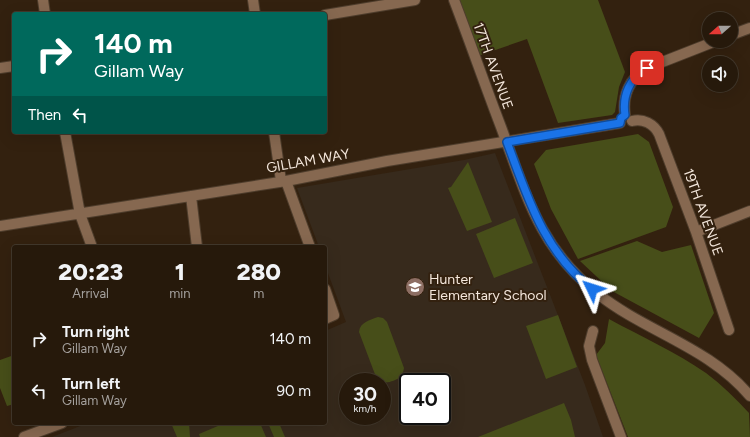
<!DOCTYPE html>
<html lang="en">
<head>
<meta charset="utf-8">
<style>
  :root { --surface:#26190b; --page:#322619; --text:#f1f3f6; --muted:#a4a09d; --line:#42382c }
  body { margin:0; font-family:Figtree,sans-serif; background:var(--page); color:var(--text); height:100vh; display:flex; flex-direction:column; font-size:15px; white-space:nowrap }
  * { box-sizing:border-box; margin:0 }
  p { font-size:13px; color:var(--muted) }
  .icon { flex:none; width:22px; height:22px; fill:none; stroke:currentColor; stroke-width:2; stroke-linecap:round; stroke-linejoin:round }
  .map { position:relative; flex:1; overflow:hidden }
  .side { position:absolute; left:12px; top:245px; width:315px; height:180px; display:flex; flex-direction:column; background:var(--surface); border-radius:4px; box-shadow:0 4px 16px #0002,0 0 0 1px var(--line) }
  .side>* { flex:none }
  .hud { position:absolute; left:12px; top:12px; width:315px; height:122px; border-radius:4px; box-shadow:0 4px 16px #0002,0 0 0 1px var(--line); background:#00695c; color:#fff; overflow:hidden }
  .needle { width:26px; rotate:249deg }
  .tools { position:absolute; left:702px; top:12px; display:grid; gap:8px }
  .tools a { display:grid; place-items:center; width:36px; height:36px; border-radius:50%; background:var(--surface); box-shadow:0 4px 16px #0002,0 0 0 1px var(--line); font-size:20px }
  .speed { position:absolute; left:339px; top:373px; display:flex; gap:8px; font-size:20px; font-weight:700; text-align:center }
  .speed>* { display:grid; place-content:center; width:52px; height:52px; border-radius:50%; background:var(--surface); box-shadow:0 4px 16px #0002,0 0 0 1px var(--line); line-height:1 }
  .speed small { font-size:10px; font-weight:400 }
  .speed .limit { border:2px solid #111; border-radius:6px; background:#fff; color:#111 }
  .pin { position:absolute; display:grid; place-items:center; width:34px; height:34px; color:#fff; margin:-17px; border-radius:8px; box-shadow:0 2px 6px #0006 }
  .me { position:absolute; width:44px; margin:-22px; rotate:311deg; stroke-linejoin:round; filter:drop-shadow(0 0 3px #0008) }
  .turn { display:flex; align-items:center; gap:14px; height:84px; padding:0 16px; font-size:18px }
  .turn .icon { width:52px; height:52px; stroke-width:2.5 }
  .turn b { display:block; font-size:28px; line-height:34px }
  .then { display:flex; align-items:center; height:38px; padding:0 16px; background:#0003; gap:8px; font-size:15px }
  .eta { display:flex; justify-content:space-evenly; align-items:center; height:68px; text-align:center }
  .eta b { font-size:24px; font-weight:800; line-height:28px }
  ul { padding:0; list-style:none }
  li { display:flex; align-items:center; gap:12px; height:52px; padding:0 16px }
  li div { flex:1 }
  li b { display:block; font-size:15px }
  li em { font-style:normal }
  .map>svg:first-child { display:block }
  .education { fill:#372a1c; fill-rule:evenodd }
  .green { fill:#474e19 }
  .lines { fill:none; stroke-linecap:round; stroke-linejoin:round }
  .minor-casing { stroke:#4e3d2c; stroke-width:12 }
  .minor { stroke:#866850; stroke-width:10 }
  .route-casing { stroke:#114b97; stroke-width:10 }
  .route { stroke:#1a73e8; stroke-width:7 }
  .labels { text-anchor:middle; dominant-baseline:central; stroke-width:4; stroke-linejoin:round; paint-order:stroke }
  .street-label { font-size:14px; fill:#f4e7dc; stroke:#33210f }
  .poi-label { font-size:14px; fill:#f4e7dc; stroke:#33210f; text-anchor:start }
</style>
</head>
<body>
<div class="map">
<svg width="750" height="437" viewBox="0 0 750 437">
  <rect width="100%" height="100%" fill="#33210f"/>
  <!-- education -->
  <path class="education" d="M 495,153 L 585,385 L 603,437 L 52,437 L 88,423 L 325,423 L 325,331 L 346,322 L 325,265 L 325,247 L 319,247 L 297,188 L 464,160 ZM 348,382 L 382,382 L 382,416 L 348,416 ZM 408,382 L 442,382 L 442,416 L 408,416 Z"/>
  <!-- green -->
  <path class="green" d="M 454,0 L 598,0 L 625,72 L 619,87 L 615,112 L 612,115 L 558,123 L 527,39 L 475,57 Z
    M 638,134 L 649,142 L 673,207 L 666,227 L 578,259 L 551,209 L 534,164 L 546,150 Z
    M 468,162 L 492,222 L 467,231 L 448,188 L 451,187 Z
    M 515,218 L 533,263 L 494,278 L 476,234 Z
    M 637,241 L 662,252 L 691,245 L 714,313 L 699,338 L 612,291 L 580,261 Z
    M 558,315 L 577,367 L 546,379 L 526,326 Z
    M 378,317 L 383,318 L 387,322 L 404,368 L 402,377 C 392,381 384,387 376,377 L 359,332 C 360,322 370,320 378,317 Z
    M 609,319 C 642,337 676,352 706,373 C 722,385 736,399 749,413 L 750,437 L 628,437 L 596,355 L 605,343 Z
    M 14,355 L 14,404 L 7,406 L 0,388 L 0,360 Z
    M 564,403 L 571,420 L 575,437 L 478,437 Z
    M 171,423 L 189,423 L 190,437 L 177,437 Z
    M 225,423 L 260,423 L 266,437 L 200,437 L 199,434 Z
    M 268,423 L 279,423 L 285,437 L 274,437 Z"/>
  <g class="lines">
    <defs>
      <path id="minor" d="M 43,0 L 45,14
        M 253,0 L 255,14
        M 454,0 C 470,42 485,85 501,127 C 526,194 539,248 598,294 C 646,332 709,347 750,396
        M 325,15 L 415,0
        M 731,35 L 750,28
        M 0,68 L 14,66
        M 625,115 C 622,95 630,78 647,68 L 716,41
        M 632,121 C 643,118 654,124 659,134 L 696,232 L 729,330
        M 65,132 L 80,214 L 92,247
        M 274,132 L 281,181
        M 286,181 L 310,247
        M 191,196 L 197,247
        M 0,226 L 286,181 L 387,161 L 620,123
        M 696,232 L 750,211
        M 325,289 L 334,315 L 325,319
        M 593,331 L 589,346 L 592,360 L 621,437
        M 24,437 L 62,423"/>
    </defs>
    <!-- minor casing -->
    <use href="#minor" class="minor-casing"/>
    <!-- minor -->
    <use href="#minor" class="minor"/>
  </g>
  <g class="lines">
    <defs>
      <path id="route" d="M 592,289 C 543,250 528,198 507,142 L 620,123 L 621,118 L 625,115 C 622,95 630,78 647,68"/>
    </defs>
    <!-- route casing -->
    <use href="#route" class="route-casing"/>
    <!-- route -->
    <use href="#route" class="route"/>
  </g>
  <!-- icons -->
  <defs>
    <symbol id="school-disc" viewBox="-11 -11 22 22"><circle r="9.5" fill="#8d6e63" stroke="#33210f"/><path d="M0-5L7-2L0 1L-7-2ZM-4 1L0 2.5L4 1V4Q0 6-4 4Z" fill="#fff"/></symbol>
  </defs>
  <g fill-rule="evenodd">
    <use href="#school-disc" x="404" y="276" width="22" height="22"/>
  </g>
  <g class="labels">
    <!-- street labels -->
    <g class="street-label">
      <text transform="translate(493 66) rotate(70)">17TH AVENUE</text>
      <text transform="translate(308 161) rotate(-10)">GILLAM WAY</text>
      <text transform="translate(703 212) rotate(70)">19TH AVENUE</text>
    </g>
    <!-- poi labels -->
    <g class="poi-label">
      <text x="429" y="279">Hunter<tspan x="429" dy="16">Elementary School</tspan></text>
    </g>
  </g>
</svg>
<div class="tools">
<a><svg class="needle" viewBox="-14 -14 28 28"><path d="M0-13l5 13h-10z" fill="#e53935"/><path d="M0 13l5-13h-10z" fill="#a4a09d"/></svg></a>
<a><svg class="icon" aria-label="sound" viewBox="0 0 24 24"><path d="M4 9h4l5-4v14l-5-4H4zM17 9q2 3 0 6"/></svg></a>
</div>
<div class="speed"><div>30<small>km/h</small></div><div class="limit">40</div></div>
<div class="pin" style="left:647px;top:68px;background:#d93025"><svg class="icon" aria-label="arrive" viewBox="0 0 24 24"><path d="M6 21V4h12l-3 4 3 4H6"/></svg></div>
<svg class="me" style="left:592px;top:289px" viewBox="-20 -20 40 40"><path d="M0-17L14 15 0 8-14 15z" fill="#1a73e8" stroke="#fff" stroke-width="4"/></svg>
<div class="hud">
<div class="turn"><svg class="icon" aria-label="right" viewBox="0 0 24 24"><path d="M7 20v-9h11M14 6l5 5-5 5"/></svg><div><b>140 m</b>Gillam Way</div></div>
<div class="then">Then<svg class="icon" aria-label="left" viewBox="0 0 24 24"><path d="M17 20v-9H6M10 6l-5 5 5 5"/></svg></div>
</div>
<section class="side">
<div class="eta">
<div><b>20:23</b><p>Arrival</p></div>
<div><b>1</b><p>min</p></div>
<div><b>280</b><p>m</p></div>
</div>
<ul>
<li><svg class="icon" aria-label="right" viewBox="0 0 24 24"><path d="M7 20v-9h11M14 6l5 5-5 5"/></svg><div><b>Turn right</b><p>Gillam Way</p></div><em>140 m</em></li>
<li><svg class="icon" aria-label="left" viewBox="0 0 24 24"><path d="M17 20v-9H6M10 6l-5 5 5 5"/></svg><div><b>Turn left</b><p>Gillam Way</p></div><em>90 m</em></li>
</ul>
</section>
</div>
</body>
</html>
